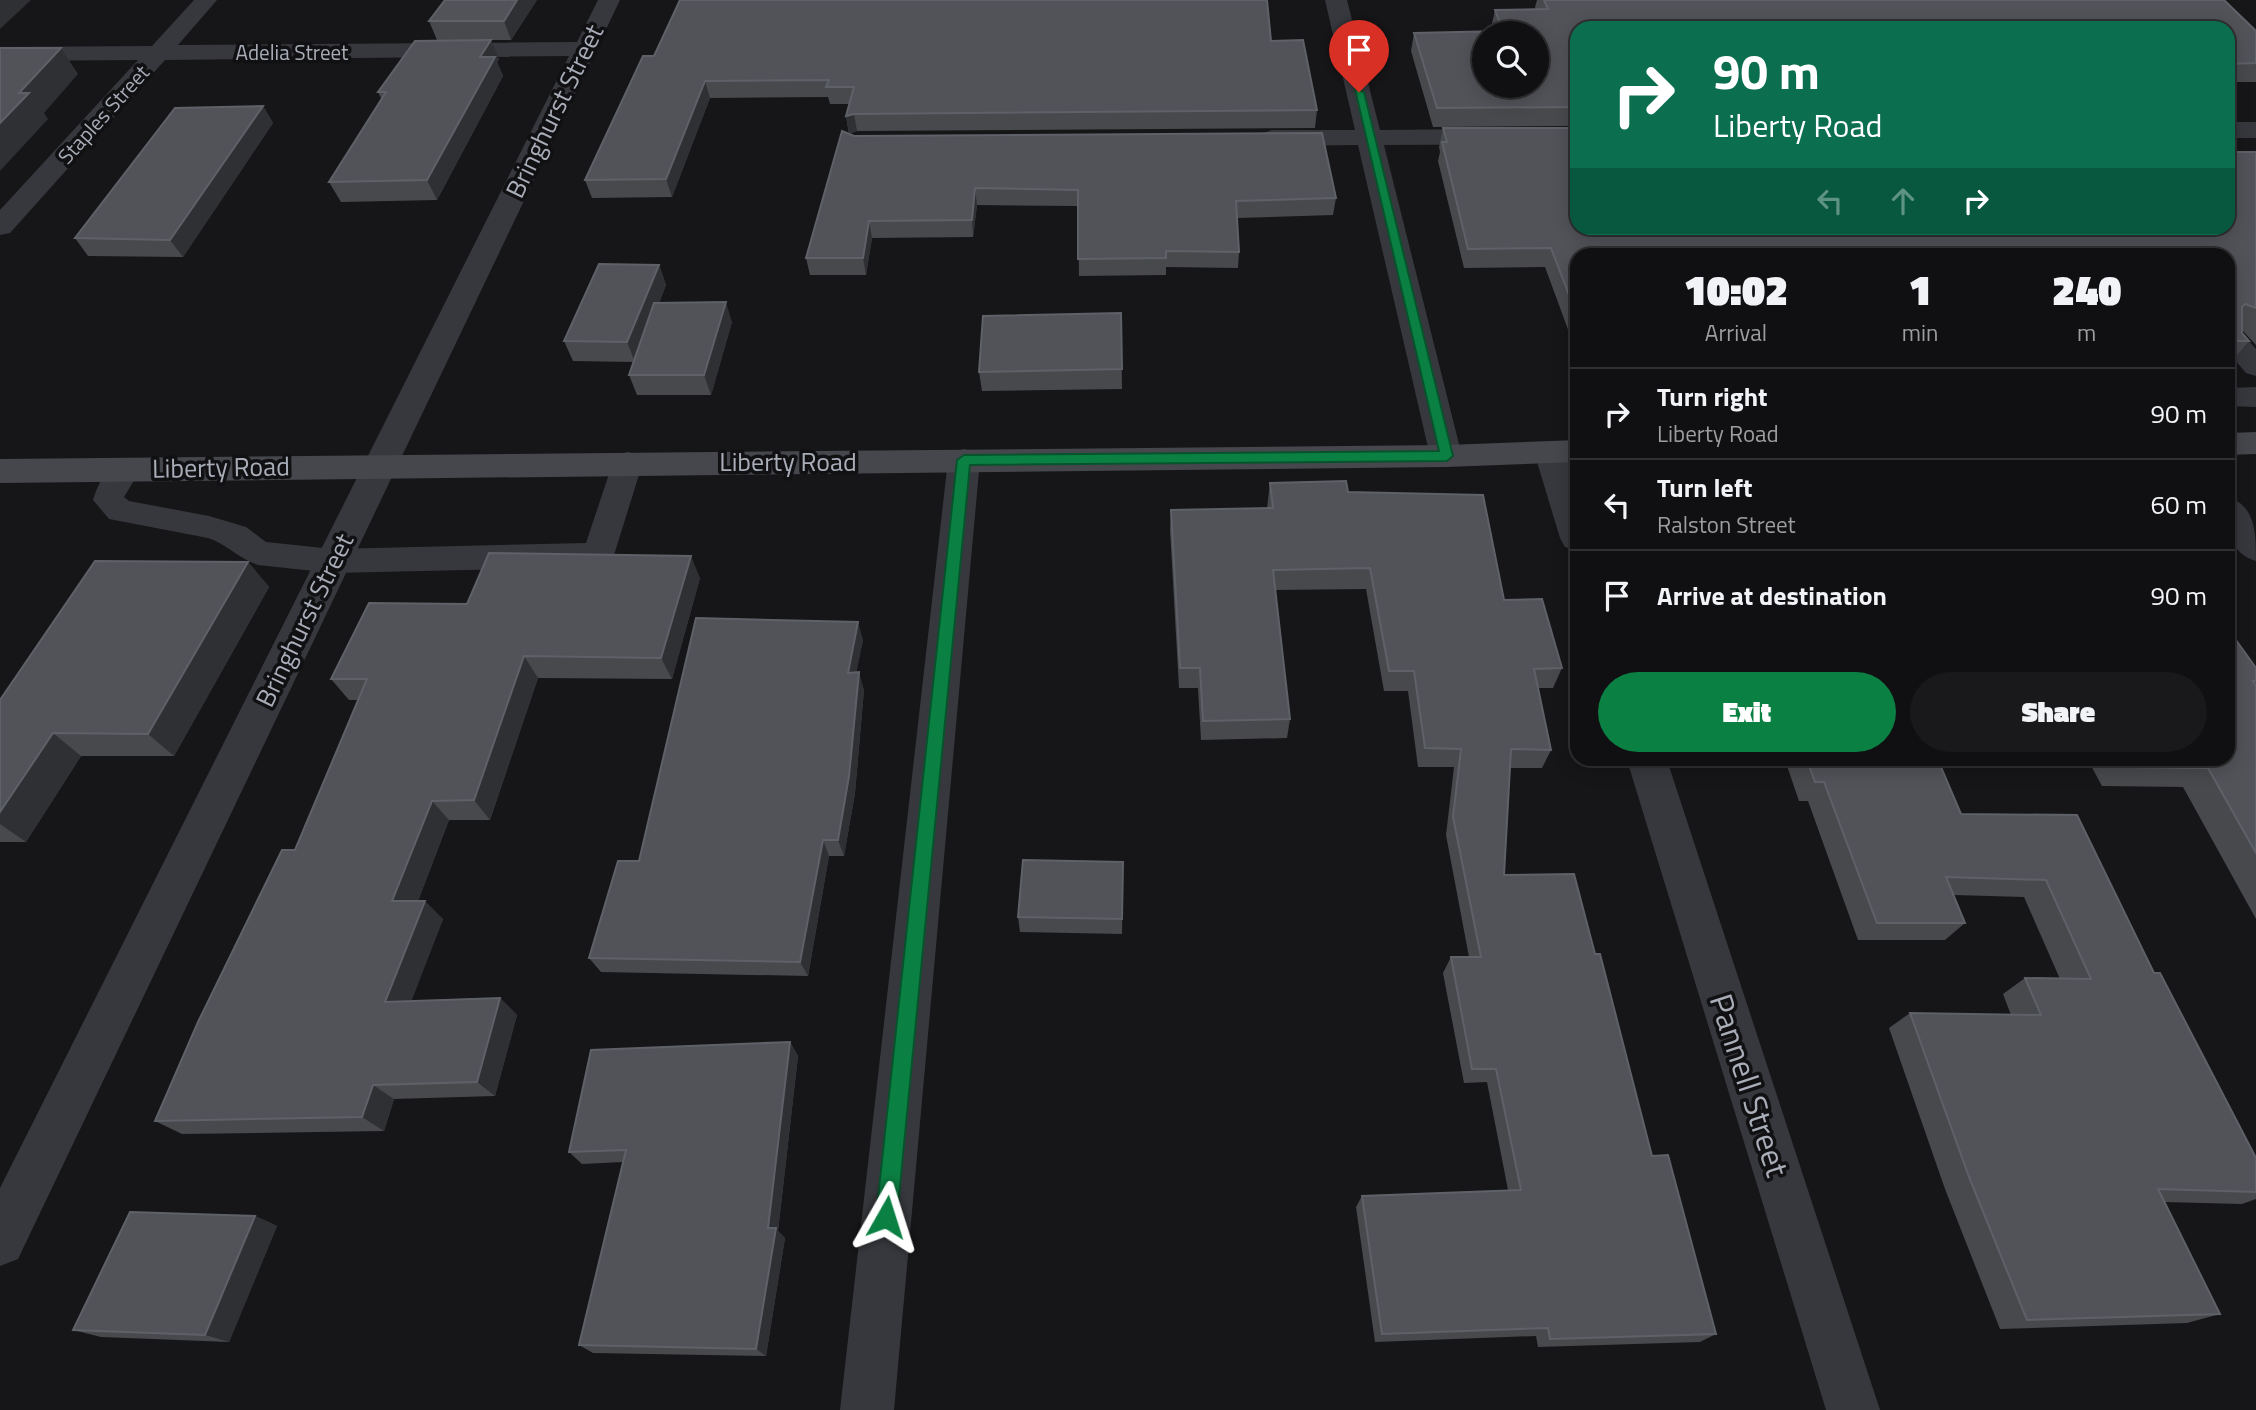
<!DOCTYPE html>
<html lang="en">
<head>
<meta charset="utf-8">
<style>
  :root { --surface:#101012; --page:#19191b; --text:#f1f3f6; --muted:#9c9d9f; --line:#303032; --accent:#0b8043 }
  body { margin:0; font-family:"Titillium Web",sans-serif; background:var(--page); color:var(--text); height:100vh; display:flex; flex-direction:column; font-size:26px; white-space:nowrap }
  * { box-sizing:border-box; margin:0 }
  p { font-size:23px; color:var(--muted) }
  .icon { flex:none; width:38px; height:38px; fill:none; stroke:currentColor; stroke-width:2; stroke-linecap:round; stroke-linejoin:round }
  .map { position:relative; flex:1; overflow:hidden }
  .details { position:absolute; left:1570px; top:248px; width:665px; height:518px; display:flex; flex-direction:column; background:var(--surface); border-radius:21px; box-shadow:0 4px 18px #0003,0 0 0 2px var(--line) }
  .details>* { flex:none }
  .banner { position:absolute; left:1570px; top:21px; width:665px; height:214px; border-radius:21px; box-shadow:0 4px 18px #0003,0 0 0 2px var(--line); background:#0b6e4f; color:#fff; overflow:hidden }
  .controls { position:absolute; left:1472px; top:21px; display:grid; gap:14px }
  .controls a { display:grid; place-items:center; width:77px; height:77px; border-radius:50%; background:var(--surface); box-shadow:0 4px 18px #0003,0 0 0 2px var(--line); font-size:35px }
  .pin { position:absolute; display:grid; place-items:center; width:60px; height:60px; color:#fff; margin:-72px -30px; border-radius:50% 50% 50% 0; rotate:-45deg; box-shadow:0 0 7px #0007 }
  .pin .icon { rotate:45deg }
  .me { position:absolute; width:77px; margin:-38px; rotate:6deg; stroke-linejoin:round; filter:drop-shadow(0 0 5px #0008) }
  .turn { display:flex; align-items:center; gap:24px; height:147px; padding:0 28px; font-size:32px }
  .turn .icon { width:91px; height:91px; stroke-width:2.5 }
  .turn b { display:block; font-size:49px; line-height:60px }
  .lanes { display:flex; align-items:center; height:66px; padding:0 28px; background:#0003; justify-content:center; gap:35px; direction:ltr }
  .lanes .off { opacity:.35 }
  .eta { display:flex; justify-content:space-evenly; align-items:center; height:119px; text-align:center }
  .eta b { font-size:42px; font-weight:800; line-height:49px }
  .cta { display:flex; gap:14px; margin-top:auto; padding:14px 28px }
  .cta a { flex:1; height:80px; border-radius:42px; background:var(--accent); color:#fff; font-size:28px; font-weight:800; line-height:80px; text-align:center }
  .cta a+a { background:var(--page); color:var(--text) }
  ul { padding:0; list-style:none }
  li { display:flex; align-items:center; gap:21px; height:91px; padding:0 28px; border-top:2px solid var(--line) }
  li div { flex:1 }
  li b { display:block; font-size:26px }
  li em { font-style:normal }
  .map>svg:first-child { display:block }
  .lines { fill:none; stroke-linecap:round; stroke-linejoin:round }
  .lane { fill:#37383d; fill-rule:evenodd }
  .street { fill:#37383d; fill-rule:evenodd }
  .secondary { fill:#45474d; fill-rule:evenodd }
  .wall { fill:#47494d }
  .shaded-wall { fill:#2f3033 }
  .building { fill:#525359; stroke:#5f6168; stroke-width:2; fill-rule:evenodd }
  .route { fill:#0b8043; stroke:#07532c; stroke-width:2 }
  .labels { text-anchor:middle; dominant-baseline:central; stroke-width:7; stroke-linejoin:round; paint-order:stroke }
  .far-street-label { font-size:21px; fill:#a8adb8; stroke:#111113 }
  .street-label { font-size:26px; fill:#a8adb8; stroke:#111113 }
  .near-street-label { font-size:32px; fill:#a8adb8; stroke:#111113 }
</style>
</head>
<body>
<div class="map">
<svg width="2256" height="1410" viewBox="0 0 2256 1410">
  <rect width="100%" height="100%" fill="#161618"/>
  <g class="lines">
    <!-- lane -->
    <path class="lane" d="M 2228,326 L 2238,329 L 2256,349 L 2256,376 L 2246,373 L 2228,352 Z
      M 2256,387 L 2256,407 L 2228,406 L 2228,388 Z
      M 628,452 L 639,455 L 643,462 L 614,555 L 609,563 L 598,567 L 333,573 L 258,565 C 239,559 227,544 208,538 L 109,519 L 93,500 C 100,479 111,454 137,462 L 141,469 L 124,497 L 129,501 L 209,516 L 246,527 L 266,542 L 333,549 L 586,543 L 613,462 L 617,455 Z"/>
    <!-- street -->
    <path class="street" d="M 194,0 L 217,0 L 178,45 L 577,42 L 598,0 L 620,0 L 18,1259 L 0,1266 L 0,1188 L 569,56 L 165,60 L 10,233 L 0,235 L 0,210 L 138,60 L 0,61 L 0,47 L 152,46 Z
      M 1325,0 L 1347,0 L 1380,130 L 1577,128 L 1577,144 L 1384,145 L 1462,456 L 1458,464 L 1446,467 L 1434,464 L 1430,456 L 1358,145 L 1272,146 L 1263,143 L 1259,138 L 1263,133 L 1272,130 L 1355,130 Z
      M 2228,122 L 2256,122 L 2256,138 L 2228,138 Z
      M 1550,441 L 1562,444 L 1577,484 L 1577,551 L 1565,547 L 1560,538 L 1534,452 L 1538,444 Z
      M 964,449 L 976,452 L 980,460 L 894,1410 L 840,1410 L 948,460 L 952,452 Z
      M 2228,497 C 2256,506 2256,534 2256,561 C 2226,552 2227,523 2228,497 Z
      M 1627,760 L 1667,760 L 1880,1410 L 1826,1410 Z"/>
    <!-- secondary -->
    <path class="secondary" d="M 2256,432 L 2256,454 L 2228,455 L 2228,433 Z
      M 1577,440 L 1577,462 L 1446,467 L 0,483 L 0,459 L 1446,445 Z"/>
  </g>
  <!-- wall -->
  <path class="wall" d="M 537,0 L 511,40 L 437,40 L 429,21 Z
    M 1537,0 L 2224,0 L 2256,31 L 2256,82 L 2228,82 L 2228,28 L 1577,28 L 1577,126 L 1433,127 L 1411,51 L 1414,33 L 1492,31 L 1491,28 L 1495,10 L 1536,10 L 1535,7 Z
    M 1271,41 L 1317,110 L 1315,128 L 857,131 L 849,134 L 846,116 L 849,104 L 830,104 L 828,97 L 710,98 L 672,197 L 592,198 L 585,180 L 643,56 Z
    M 499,59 L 497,62 L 503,76 L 437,200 L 341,202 L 329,182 L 382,100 L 378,92 Z
    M 263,106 L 273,123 L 183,257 L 88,256 L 75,238 Z
    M 1443,128 L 1577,228 L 2256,152 L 2256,345 L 2242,330 L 2242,333 L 2249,341 L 2232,361 L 2228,361 L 2228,256 L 1577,256 L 1577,354 L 1545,267 L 1464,268 L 1438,161 L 1440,152 L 1439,147 Z
    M 854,136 L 1336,198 L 1333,215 L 1237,218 L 1239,252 L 1238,268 L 1166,267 L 1166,275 L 1079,276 L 1078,206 L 977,205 L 973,237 L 872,238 L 866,275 L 810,275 L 806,258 Z
    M 659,265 L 666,285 L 659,303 L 732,322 L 711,395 L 637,395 L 629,375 L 634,362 L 573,361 L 564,341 Z
    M 1121,313 L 1122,389 L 982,391 L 979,372 Z
    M 1270,483 L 1348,492 L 1504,600 L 1562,668 L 1553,688 L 1538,688 L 1551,750 L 1542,768 L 1510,768 L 1504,875 L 1595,954 L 1652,1156 L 1716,1334 L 1700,1342 L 1538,1347 L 1536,1336 L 1375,1342 L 1356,1207 L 1362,1196 L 1508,1190 L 1487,1082 L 1464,1083 L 1443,973 L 1451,957 L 1469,957 L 1446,835 L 1454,767 L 1418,767 L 1408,691 L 1384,691 L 1366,589 L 1275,590 L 1290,719 L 1287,738 L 1201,740 L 1198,688 L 1179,688 L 1170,530 L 1171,510 L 1267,508 Z
    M 248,562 L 269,587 L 174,756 L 81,756 L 26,842 L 0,842 L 0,700 Z
    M 700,578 L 672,679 L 538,678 L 490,820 L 449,820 L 418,901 L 443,919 L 411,1001 L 500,998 L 517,1015 L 495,1096 L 394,1099 L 384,1131 L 182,1134 L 155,1121 L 295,850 L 359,700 L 349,700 L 331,679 L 467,604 Z
    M 863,640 L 856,672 L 864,690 L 855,793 L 844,856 L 829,856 L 808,976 L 601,972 L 589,958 L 639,861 Z
    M 2256,668 L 2256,919 L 2183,787 L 2102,786 L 2088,760 L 2228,760 Z
    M 1785,760 L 1938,760 L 1961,814 L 2077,815 L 2154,973 L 2256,1158 L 2256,1199 L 2242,1204 L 2164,1202 L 2220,1314 L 2187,1323 L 2000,1329 L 1945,1189 L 1889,1028 L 1910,1013 L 2011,1015 L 2003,994 L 2025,978 L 2060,979 L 2024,897 L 1954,895 L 1965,923 L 1945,940 L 1858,940 L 1808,801 L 1799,801 Z
    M 1123,862 L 1122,934 L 1020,932 L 1018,917 Z
    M 790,1042 L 798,1056 L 778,1231 L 785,1238 L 766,1356 L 593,1353 L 579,1345 L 623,1162 L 582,1164 L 569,1152 Z
    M 255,1216 L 277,1226 L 229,1342 L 101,1337 L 73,1330 Z"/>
  <!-- shaded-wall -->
  <path class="shaded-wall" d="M 0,0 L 31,0 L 0,29 Z
    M 517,0 L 537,0 L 511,40 L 504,21 Z
    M 491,40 L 499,59 L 497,62 L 503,76 L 437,200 L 427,180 L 480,57 Z
    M 61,48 L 78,74 L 44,113 L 48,119 L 0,171 L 0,123 L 19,93 Z
    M 705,81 L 710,98 L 672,197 L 666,179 Z
    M 263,106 L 273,123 L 183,257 L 170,240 Z
    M 854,114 L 857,131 L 849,134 L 846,116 Z
    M 975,188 L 977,205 L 973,237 L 972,220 Z
    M 869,221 L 872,238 L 866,275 L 863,258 Z
    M 659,265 L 666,285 L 635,362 L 627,342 Z
    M 726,302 L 732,322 L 711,395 L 704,375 Z
    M 691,556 L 700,578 L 672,679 L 661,658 Z
    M 248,562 L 269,587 L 174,756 L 148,734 Z
    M 858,622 L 863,640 L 853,690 L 848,673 Z
    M 524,656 L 538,678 L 490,820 L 474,800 Z
    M 859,672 L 864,690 L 855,793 L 844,856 L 838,840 Z
    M 53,733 L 81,756 L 26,842 L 0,824 L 0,812 Z
    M 432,801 L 449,820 L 411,919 L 392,901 Z
    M 823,840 L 829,856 L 808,976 L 800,962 Z
    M 425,901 L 443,919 L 405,1018 L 385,1002 Z
    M 500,998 L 517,1015 L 495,1096 L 477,1082 Z
    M 790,1042 L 798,1056 L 778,1231 L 785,1238 L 766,1356 L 756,1349 L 768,1228 Z
    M 373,1085 L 394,1099 L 384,1131 L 362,1117 Z
    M 255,1216 L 277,1226 L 229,1342 L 205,1335 Z"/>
  <!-- building -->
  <path class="building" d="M 445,0 L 517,0 L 504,21 L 429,21 Z
    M 680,0 L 1267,0 L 1271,41 L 1303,40 L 1317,110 L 854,114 L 846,116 L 854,87 L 826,87 L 829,80 L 705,81 L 666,179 L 585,180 L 643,56 L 654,56 Z
    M 1544,0 L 2224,0 L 2256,31 L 2256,63 L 2228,64 L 2228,28 L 1577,28 L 1577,107 L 1437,108 L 1414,33 L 1503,31 L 1495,10 L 1548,9 ZM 1484,33 L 1536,33 L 1536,86 L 1484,86 Z
    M 491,40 L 480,57 L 495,57 L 427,180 L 329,182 L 386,92 L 378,92 L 415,41 Z
    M 0,48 L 61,48 L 19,93 L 29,93 L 0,123 Z
    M 263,106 L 170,240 L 75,238 L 175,108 Z
    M 1443,128 L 1577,128 L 1577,228 L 2228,228 L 2228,152 L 2256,152 L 2256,308 L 2245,304 L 2242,307 L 2242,333 L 2249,341 L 2228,341 L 2228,256 L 1577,256 L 1577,316 L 1551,248 L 1468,249 L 1442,142 L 1447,142 Z
    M 842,131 L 854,136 L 1322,133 L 1336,198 L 1236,201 L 1239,252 L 1166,251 L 1166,258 L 1078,259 L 1078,190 L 975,188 L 972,220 L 869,221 L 863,258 L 806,258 Z
    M 599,264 L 659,265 L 627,342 L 564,341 Z
    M 726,302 L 704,375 L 629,375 L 654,303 Z
    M 1121,313 L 1122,369 L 979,372 L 983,316 Z
    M 1346,481 L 1348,492 L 1483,495 L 1504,600 L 1542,599 L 1562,668 L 1534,669 L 1551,750 L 1511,749 L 1504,875 L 1574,874 L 1595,954 L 1600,954 L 1652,1156 L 1668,1155 L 1716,1334 L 1550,1339 L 1548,1328 L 1382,1334 L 1362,1196 L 1521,1190 L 1496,1069 L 1472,1069 L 1451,957 L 1481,957 L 1453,817 L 1461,749 L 1425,748 L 1414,671 L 1389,671 L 1370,568 L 1273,570 L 1290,719 L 1203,721 L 1200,668 L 1180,668 L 1171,510 L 1273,508 L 1270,483 Z
    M 489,553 L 691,556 L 661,658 L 524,656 L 474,800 L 432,801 L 392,901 L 425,901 L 385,1002 L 500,998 L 477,1082 L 373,1085 L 362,1117 L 155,1121 L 198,1022 L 282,850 L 295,850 L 367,679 L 331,679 L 369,603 L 467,604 Z
    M 95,561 L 248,562 L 148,734 L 53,733 L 0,812 L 0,700 Z
    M 696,618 L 858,622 L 848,673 L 859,672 L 849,776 L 838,840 L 823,840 L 800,962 L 589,958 L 618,861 L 639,861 Z
    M 2228,636 L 2233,636 L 2256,668 L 2256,681 L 2253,681 L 2256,686 L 2256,853 L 2208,768 L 2125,767 L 2121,760 L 2228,760 Z
    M 1807,760 L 1938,760 L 1961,814 L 2077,815 L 2154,973 L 2160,973 L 2256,1158 L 2256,1192 L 2158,1189 L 2220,1314 L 2027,1320 L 1969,1177 L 1910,1013 L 2041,1015 L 2025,978 L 2091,979 L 2046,880 L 1946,877 L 1965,923 L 1877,923 L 1824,782 L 1815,782 Z
    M 1023,860 L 1123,862 L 1122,919 L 1018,917 Z
    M 790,1042 L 768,1228 L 776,1228 L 756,1349 L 579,1345 L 626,1150 L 569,1152 L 591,1050 Z
    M 130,1212 L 255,1216 L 205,1335 L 73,1330 Z"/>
  <!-- route -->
  <path class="route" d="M 1355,89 L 1364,92 L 1453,456 L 1447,461 L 970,465 L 897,1217 L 894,1225 L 886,1228 L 879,1225 L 876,1217 L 957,460 L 964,455 L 1439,451 Z"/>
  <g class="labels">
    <!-- far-street labels -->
    <g class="far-street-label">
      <text x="292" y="52">Adelia Street</text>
      <text transform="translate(103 114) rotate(-48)">Staples Street</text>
    </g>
    <!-- street labels -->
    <g class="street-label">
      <text transform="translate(554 111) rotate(-64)">Bringhurst Street</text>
      <text x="788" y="461">Liberty Road</text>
      <text transform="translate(221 467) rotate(-1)">Liberty Road</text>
      <text transform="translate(304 620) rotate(-64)">Bringhurst Street</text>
    </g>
    <!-- near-street labels -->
    <g class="near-street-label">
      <text transform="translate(1750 1085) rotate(72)">Pannell Street</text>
    </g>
  </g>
</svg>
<div class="controls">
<a><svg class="icon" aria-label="search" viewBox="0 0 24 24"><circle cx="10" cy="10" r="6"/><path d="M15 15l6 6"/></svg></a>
</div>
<div class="pin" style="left:1359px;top:92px;background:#d93025"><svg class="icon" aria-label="arrive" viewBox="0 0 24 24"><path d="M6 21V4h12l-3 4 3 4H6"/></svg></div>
<svg class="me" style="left:886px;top:1217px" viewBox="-20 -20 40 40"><path d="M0-17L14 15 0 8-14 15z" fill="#0b8043" stroke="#fff" stroke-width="4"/></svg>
<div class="banner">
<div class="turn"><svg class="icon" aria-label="right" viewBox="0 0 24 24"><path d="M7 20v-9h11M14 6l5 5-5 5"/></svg><div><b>90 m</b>Liberty Road</div></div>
<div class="lanes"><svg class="icon off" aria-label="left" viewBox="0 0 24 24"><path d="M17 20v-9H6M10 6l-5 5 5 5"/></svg><svg class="icon off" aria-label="ahead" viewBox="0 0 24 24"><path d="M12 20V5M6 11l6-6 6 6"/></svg><svg class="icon" aria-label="right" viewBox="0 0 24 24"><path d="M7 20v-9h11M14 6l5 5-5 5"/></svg></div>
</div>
<section class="details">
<div class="eta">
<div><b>10:02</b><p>Arrival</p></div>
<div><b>1</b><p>min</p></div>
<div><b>240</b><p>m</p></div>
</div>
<ul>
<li><svg class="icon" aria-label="right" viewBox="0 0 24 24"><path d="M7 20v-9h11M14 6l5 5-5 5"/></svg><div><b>Turn right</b><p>Liberty Road</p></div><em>90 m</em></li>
<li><svg class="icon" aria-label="left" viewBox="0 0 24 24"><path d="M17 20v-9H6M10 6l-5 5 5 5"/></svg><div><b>Turn left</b><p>Ralston Street</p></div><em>60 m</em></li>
<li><svg class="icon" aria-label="arrive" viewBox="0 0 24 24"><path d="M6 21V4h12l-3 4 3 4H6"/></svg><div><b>Arrive at destination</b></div><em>90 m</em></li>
</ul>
<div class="cta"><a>Exit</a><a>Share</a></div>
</section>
</div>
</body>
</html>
